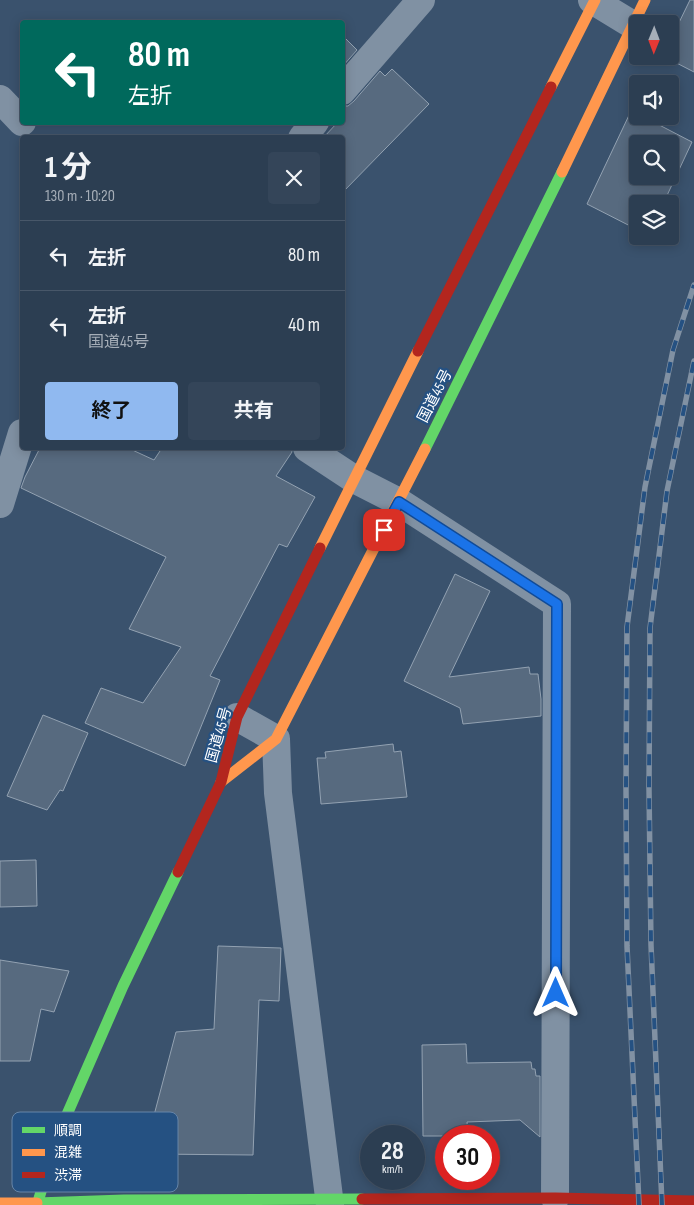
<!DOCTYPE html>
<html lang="ja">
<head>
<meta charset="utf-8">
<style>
  :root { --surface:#2c3e52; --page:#344559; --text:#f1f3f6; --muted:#a6aeb8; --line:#485769; --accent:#90b9f0 }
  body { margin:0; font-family:"Sofia Sans Condensed","Noto Sans JP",sans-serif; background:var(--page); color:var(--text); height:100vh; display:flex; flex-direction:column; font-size:19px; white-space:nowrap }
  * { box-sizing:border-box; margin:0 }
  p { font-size:16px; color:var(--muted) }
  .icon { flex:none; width:28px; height:28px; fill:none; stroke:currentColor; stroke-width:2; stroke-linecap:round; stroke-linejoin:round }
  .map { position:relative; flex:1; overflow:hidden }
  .drawer { position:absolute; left:20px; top:135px; width:325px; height:315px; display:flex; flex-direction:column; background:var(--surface); border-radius:5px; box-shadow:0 2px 12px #0003,0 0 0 1px var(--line) }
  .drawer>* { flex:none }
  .top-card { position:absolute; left:20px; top:20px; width:325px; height:105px; border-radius:5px; box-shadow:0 2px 12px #0003,0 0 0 1px var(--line); background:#00695c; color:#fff; overflow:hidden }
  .needle { width:32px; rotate:181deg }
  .tools { position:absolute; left:629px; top:15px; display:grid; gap:10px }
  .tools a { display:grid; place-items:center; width:50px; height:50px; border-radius:5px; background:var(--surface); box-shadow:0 2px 12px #0003,0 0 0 1px var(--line); font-size:25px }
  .speed { position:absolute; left:360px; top:1125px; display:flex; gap:10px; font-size:25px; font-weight:700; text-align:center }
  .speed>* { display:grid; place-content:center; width:65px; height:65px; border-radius:50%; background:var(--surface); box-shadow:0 2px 12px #0003,0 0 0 1px var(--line); line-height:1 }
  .speed small { font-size:12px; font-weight:400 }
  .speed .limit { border:8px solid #d22; background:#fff; color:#111 }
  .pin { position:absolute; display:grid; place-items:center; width:42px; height:42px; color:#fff; margin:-21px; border-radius:10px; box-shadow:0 2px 8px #0006 }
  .me { position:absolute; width:55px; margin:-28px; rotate:0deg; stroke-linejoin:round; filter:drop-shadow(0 0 4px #0008) }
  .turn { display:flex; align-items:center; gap:18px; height:105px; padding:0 25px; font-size:22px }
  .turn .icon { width:65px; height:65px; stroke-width:2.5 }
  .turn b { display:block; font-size:35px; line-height:42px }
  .round { display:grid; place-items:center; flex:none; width:52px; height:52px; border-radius:5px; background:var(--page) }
  .headline { display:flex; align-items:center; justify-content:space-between; height:85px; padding:0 25px }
  h1 { font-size:30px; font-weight:700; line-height:38px }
  .cta { display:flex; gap:10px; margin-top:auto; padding:10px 25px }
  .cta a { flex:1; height:58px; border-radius:5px; background:var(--accent); color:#111; font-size:20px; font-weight:700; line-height:58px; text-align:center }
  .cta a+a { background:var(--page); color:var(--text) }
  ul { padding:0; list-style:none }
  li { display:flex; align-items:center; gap:15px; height:70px; padding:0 25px; border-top:1px solid var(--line) }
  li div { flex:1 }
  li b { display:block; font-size:19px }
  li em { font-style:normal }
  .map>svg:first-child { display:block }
  .building { fill:#576a7f; stroke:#93a2b2; fill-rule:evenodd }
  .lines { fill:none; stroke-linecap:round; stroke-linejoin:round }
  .street { stroke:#8091a3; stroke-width:28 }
  .fast { stroke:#63d668; stroke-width:11 }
  .slow { stroke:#ff974d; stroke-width:11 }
  .jam { stroke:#b3261e; stroke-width:11 }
  .rail-casing { stroke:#8191a3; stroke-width:5.5 }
  .rail { stroke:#255182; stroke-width:4; stroke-dasharray:11; stroke-linecap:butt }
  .route-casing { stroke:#114b97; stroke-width:12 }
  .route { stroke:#1a73e8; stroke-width:9 }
  .labels { text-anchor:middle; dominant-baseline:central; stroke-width:4.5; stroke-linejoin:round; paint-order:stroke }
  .street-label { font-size:15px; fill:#fff; stroke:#255182 }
  .key { fill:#255182; stroke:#6685a8; stroke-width:1 }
  .key-label { font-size:14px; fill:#fff }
</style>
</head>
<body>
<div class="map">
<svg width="694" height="1205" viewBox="0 0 694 1205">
  <rect width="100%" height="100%" fill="#3a526d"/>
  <!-- building -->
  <path class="building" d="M 690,0 L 694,0 L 694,72 L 663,56 L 670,56 L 670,41 Z
    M 342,35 L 357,50 L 342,67 Z
    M 392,69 L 429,104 L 342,193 L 342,138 L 323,138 L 338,122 L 342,122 L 342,106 L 348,106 L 354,101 L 380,71 L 385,76 Z
    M 631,111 L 638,114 L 638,116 L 642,116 L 692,142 L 663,204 L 638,204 L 638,230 L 587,204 ZM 638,144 L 670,144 L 670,176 L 638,176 Z
    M 40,448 L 128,448 L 154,460 L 162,448 L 291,448 L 292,452 L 276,476 L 315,497 L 287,547 L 279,544 L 210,676 L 220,680 L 185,766 L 85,723 L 101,688 L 143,703 L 181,647 L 129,629 L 166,557 L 21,488 L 25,477 Z
    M 455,574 L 490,591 L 449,677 L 529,667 L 530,674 L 538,674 L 541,699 L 541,716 L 463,724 L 460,708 L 404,681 Z
    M 43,715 L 88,733 L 63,791 L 60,790 L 47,810 L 7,796 Z
    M 393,744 L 394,752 L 401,751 L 407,797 L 321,804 L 317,758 L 326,758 L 325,752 Z
    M 36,860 L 37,906 L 0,907 L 0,861 Z
    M 218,946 L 281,948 L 279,1001 L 259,1000 L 253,1155 L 154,1154 L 148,1138 L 176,1032 L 214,1029 Z
    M 0,960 L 69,971 L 54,1012 L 41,1009 L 30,1061 L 0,1061 Z
    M 466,1044 L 467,1063 L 531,1062 L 532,1069 L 535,1069 L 536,1076 L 540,1076 L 540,1137 L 520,1120 L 467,1122 L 468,1136 L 423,1136 L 422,1045 Z"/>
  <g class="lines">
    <!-- street -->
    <path class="street" d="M 592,0 L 633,25
      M 342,91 L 421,0
      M 0,99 L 22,122
      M 302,138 L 315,122
      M 307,448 L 354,479 L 399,502 L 557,604 L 555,1198
      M 0,504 L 22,433
      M 237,717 L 276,739 L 278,793 L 330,1205"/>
    <!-- fast -->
    <path class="fast" d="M 425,449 L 562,172
      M 37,1203 L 124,1200 L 362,1199
      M 37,1205 L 58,1135 L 123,986 L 178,872"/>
    <!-- slow -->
    <path class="slow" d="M 551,87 L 595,0
      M 562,172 L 645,0
      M 320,548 L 418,351
      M 221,782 L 276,739 L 425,449
      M 0,1203 L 37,1203"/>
    <!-- jam -->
    <path class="jam" d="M 418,351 L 551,87
      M 178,872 L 221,782 L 237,717 L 320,548
      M 362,1199 L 555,1198 L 694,1201"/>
    <defs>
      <path id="rail" d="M 639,1205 L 627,946 L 626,789 L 627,627 L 645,487 L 673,350 L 694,285
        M 662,1205 L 651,945 L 649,788 L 650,628 L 667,491 L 694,361"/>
    </defs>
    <!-- rail casing -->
    <use href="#rail" class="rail-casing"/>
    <!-- rail -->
    <use href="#rail" class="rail"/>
  </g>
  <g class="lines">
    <defs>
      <path id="route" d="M 384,530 L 399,502 L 557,604 L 556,993"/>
    </defs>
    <!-- route casing -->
    <use href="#route" class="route-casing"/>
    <!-- route -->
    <use href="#route" class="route"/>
  </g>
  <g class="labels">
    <!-- street labels -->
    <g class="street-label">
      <text transform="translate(435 396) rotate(-63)">国道45号</text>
      <text transform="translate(219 735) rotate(-74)">国道45号</text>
    </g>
  </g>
  <!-- legend -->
  <rect x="12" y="1112" width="166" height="80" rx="8" class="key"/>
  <rect x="22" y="1127" width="23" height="6" fill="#63d668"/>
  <rect x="22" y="1149" width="23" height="7" fill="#ff974d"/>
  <rect x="22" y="1172" width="23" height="6" fill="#b3261e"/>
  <g class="key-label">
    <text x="54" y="1135">順調</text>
    <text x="54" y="1157">混雑</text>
    <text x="54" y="1180">渋滞</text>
  </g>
</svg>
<div class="tools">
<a><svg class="needle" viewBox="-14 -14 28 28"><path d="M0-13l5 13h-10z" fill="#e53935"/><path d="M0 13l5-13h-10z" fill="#a6aeb8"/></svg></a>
<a><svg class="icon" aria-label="sound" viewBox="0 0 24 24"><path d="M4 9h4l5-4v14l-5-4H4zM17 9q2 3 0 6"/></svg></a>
<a><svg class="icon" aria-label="search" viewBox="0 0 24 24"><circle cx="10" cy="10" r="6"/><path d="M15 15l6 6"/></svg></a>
<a><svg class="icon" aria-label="layers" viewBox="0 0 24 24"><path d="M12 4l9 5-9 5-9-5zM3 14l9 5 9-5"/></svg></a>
</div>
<div class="speed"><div>28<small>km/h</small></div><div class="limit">30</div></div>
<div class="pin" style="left:384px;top:530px;background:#d93025"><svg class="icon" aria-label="arrive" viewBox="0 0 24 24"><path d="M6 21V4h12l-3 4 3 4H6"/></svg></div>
<svg class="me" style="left:556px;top:993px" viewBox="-20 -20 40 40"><path d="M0-17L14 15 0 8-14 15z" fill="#1a73e8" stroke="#fff" stroke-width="4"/></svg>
<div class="top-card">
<div class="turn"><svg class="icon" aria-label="left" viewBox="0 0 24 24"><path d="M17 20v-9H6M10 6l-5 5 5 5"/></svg><div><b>80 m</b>左折</div></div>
</div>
<section class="drawer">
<div class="headline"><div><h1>1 分</h1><p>130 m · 10:20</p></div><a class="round"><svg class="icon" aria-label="close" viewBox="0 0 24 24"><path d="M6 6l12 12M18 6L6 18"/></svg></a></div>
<ul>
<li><svg class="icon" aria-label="left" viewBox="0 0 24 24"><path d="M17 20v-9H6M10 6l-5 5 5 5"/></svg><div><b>左折</b></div><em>80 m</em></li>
<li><svg class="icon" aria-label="left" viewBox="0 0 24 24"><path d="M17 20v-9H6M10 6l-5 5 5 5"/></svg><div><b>左折</b><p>国道45号</p></div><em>40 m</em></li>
</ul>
<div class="cta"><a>終了</a><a>共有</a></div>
</section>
</div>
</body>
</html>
